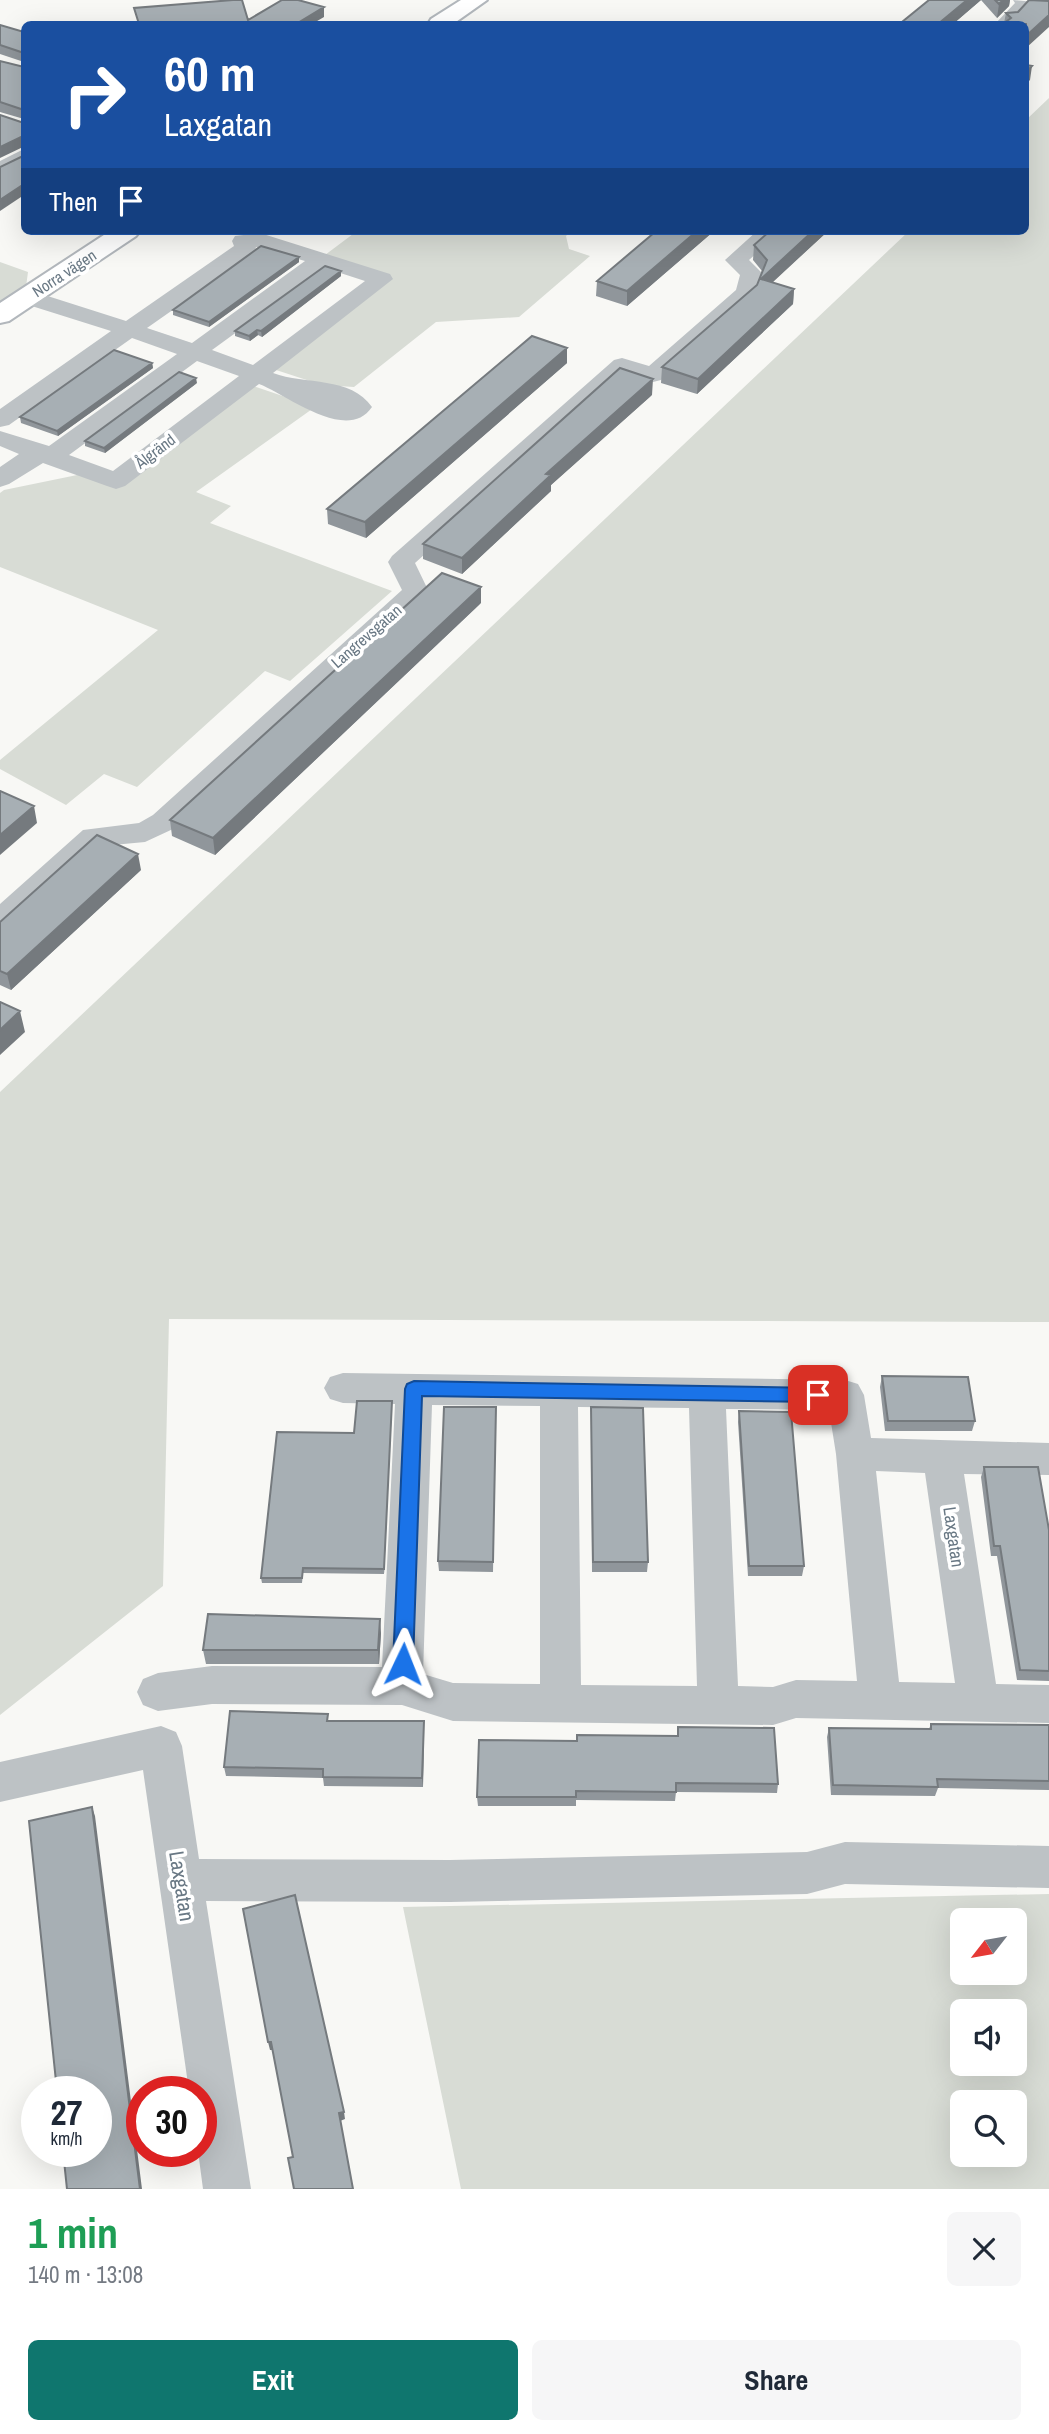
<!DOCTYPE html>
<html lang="en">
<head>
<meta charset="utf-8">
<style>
  :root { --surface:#fff; --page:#f6f6f7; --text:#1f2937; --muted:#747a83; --accent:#0f766e }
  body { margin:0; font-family:"Archivo Narrow",sans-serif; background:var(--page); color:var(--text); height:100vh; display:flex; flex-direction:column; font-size:26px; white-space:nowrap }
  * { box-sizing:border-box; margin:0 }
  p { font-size:23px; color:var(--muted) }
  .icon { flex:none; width:38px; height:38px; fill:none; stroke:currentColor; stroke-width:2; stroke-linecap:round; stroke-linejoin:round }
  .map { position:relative; height:2189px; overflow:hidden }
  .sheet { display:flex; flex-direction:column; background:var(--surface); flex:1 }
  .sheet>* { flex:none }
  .hud { position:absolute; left:21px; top:21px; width:1008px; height:214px; border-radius:10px; box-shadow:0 7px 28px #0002; background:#1a4fa0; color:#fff; overflow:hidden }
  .needle { width:46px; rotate:239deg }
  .tools { position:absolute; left:950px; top:1908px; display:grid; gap:14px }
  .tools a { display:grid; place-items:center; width:77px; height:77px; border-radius:10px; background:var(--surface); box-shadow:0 7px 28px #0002; font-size:35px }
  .speed { position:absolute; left:21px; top:2076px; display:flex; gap:14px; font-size:35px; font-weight:700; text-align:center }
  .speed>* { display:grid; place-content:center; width:91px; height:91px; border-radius:50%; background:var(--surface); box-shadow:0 7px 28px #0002; line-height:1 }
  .speed small { font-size:18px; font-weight:400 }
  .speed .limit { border:10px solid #d22; background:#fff; color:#111 }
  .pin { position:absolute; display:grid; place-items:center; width:60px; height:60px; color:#fff; margin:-30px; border-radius:14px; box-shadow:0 4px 10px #0006 }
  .me { position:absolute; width:77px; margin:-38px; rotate:2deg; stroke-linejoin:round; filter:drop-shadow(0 0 5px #0008) }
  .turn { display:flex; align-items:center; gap:24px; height:147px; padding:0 28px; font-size:32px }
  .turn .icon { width:91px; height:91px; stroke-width:2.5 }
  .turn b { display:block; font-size:49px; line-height:60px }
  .then { display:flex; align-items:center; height:66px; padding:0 28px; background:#0003; gap:14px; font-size:26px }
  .round { display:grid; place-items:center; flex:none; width:74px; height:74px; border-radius:10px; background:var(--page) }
  .head { display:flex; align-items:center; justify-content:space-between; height:119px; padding:0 28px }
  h1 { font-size:42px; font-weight:800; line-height:52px; color:#1e9e55 }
  .action { display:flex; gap:14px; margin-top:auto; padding:14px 28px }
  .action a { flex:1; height:80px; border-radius:10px; background:var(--accent); color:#fff; font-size:28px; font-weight:800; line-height:80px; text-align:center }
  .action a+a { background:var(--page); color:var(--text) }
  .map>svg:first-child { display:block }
  .green { fill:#d8dcd5; fill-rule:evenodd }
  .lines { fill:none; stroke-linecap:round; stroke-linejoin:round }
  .secondary-casing { stroke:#b2b7bc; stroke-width:4 }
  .street { fill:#bdc2c5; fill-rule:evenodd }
  .secondary { fill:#fff; fill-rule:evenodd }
  .wall { fill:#90969b }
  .shaded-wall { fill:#757a7e }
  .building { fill:#a7afb4; stroke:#757a7e; stroke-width:2 }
  .route { fill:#1a73e8; stroke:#114b97; stroke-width:2 }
  .labels { text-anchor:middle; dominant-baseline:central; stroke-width:7; stroke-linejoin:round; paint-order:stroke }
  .far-street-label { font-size:16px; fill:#697884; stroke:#fff }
  .street-label { font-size:18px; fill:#697884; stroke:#fff }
  .near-street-label { font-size:21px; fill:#697884; stroke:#fff }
</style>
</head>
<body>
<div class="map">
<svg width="1049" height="2189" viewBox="0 0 1049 2189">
  <rect width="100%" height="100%" fill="#f8f8f5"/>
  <!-- green -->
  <path class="green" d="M 1049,98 L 1049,1322 L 169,1319 L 163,1586 L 0,1715 L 0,1092 L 909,231 L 1026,231 L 1026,120 Z
    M 357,231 L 571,231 L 566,236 L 569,249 L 590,256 L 519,317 L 436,322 L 354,387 L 322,385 L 273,369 L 390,278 L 325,255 Z
    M 0,262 L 28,272 L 26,287 L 0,304 Z
    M 247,384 L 315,407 L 196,492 L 231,506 L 210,523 L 392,591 L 290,681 L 265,671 L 137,787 L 104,774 L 66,805 L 0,769 L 0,760 L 158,630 L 0,567 L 0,493 L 4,490 L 82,474 L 113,486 Z
    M 1049,1894 L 1049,2189 L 461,2189 L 403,1907 ZM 962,1920 L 1015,1920 L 1015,1972 L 962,1972 ZM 962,2011 L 1015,2011 L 1015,2063 L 962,2063 ZM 962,2102 L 1015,2102 L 1015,2154 L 962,2154 Z"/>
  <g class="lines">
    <defs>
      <path id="secondary" d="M 461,0 L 487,0 L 453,24 L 428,24 L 431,19 Z
        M 110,231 L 140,231 L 136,236 L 9,321 L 0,323 L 0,303 Z"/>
    </defs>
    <!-- secondary casing -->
    <use href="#secondary" class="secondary-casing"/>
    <!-- street -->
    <path class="street" d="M 1013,0 L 1035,2 L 1014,24 L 995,24 L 1015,3 Z
      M 24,149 L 24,164 L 0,176 L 0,161 Z
      M 757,231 L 781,231 L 749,260 L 763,274 L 754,298 L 661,380 L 653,382 L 626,374 L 415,563 L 429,592 L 425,598 L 173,829 L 145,842 L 102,846 L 11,929 L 0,932 L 0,904 L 83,830 L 139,823 L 153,815 L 402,590 L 388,562 L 392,556 L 614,360 L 622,358 L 649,366 L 736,290 L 740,275 L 725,260 Z
      M 260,233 L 390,274 L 393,279 L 273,373 C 305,385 351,376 372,407 C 347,444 286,394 259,384 L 125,486 L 116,489 L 107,486 L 43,463 L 9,484 L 0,487 L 0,467 L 19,454 L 0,446 L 0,431 L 49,446 L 177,354 L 132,338 L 9,425 L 0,427 L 0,409 L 111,331 L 19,302 L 16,297 L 19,292 L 35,292 L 126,321 L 234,246 L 232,241 L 235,236 ZM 256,247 L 305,261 L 192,343 L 147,328 L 254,253 ZM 325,268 L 365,281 L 253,365 L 212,350 ZM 197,361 L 239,376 L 113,471 L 69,455 Z
      M 343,1373 L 845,1380 L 858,1384 L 864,1395 L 871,1438 L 1049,1443 L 1049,1475 L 964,1474 L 996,1684 L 1049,1685 L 1049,1723 L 796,1718 L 773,1725 L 453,1721 L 402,1705 L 212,1704 L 158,1711 L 143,1705 L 137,1692 L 143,1679 L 158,1673 L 212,1666 L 382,1667 L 395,1404 L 343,1403 L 330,1399 L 324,1388 L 330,1377 ZM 432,1405 L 540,1406 L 540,1684 L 453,1683 L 423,1674 ZM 578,1407 L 689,1408 L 697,1686 L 581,1685 ZM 726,1409 L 829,1410 L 836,1454 L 857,1681 L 796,1680 L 773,1687 L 738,1686 ZM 876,1471 L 925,1473 L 955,1683 L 899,1682 Z
      M 161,1726 L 176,1732 L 182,1746 L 199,1859 L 450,1860 L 807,1852 L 845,1842 L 1049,1846 L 1049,1888 L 845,1884 L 807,1894 L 450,1902 L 206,1901 L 251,2189 L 203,2189 L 198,2151 L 201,2151 L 201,2091 L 189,2091 L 143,1770 L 0,1802 L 0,1762 Z"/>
    <!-- secondary -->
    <use href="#secondary" class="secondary"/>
  </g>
  <!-- wall -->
  <path class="wall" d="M 929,0 L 1010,0 L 1009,6 L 997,18 L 981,0 L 953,24 L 901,24 L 902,22 Z
    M 1045,0 L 1004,23 L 1006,13 L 1018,12 Z
    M 0,25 L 24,32 L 24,119 L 0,112 L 0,61 L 24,67 L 24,62 L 0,54 Z
    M 651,231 L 714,231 L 627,306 L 596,296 L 597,281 L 651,236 Z
    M 770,231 L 828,231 L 772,282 L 794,289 L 793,304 L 697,394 L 661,383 L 662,367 L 757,285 L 762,271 L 753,260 L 754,245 Z
    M 299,257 L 299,262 L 209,327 L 173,315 L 173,310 Z
    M 341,271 L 341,276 L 262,337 L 258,335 L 250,341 L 235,336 L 235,331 Z
    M 567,348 L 567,363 L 366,538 L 328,524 L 327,509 Z
    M 152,363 L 153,368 L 58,436 L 21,423 L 20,417 Z
    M 197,383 L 105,453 L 85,446 L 85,441 Z
    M 652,395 L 551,485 L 551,491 L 462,574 L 423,559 L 423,544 Z
    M 481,603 L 215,855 L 172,836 L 170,820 Z
    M 141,870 L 11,990 L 0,985 L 0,922 Z
    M 882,1376 L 975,1421 L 972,1431 L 885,1431 L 880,1387 Z
    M 392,1401 L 384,1574 L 303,1573 L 302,1583 L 262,1583 L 261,1578 L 354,1433 Z
    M 496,1407 L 493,1572 L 439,1571 L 438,1561 Z
    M 739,1411 L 804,1566 L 802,1576 L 748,1576 L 738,1422 Z
    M 591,1418 L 648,1562 L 647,1572 L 592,1572 Z
    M 984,1467 L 1049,1530 L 1049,1681 L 1017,1680 L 997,1556 L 991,1556 L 981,1477 Z
    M 381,1633 L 379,1664 L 206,1664 L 203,1650 Z
    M 329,1721 L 424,1721 L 423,1787 L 324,1786 L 323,1778 L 226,1776 L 224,1767 Z
    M 931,1724 L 1049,1725 L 1049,1790 L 938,1788 L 935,1796 L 831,1795 L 827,1737 L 829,1728 L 929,1729 Z
    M 678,1727 L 778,1784 L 777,1793 L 676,1792 L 675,1801 L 576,1800 L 576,1806 L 478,1806 L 477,1797 L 577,1741 L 677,1736 Z"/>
  <!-- shaded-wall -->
  <path class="shaded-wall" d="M 967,0 L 981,0 L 953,24 L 938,24 Z
    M 1003,0 L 1010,0 L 1009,6 L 997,18 L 999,4 Z
    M 324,7 L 324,17 L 312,24 L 296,24 Z
    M 1049,15 L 1049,27 L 1026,48 L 1026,36 Z
    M 1032,66 L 1030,80 L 1026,84 L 1026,72 Z
    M 21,137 L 23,147 L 0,158 L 0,147 Z
    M 24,184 L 24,195 L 0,211 L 0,200 Z
    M 697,231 L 714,231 L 627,306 L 627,291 Z
    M 813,231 L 828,231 L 760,294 L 761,279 Z
    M 299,257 L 299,262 L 209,327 L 209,322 Z
    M 341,271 L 341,276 L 262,337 L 261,331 Z
    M 794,289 L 793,304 L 697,394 L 698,379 Z
    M 257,330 L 258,335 L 250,341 L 249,336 Z
    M 567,348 L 567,363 L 366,538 L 365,522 Z
    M 152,363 L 153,368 L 58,436 L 57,431 Z
    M 196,378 L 197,383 L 105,453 L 104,448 Z
    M 653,379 L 652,395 L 551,485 L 551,491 L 462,574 L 462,558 L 546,474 Z
    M 481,587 L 481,603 L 215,855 L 213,838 Z
    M 34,806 L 37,823 L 0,855 L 0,835 Z
    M 138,854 L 141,870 L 11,990 L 7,974 Z
    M 20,1011 L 25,1032 L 0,1055 L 0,1030 Z
    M 392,1401 L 392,1407 L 384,1574 L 384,1569 Z
    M 380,1619 L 381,1633 L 379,1664 L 378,1650 Z
    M 424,1721 L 424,1731 L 423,1787 L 422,1778 Z
    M 92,1807 L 95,1816 L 142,2189 L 140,2189 Z
    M 268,2042 L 271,2042 L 273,2050 L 270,2050 Z
    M 344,2112 L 345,2119 L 340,2121 L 339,2113 Z"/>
  <!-- building -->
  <path class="building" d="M 233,0 L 242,0 L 248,20 L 282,0 L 298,0 L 324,7 L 296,24 L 139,24 L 134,8 Z
    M 929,0 L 967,0 L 938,24 L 911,24 L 902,22 Z
    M 995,0 L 1003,0 L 999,4 Z
    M 1029,0 L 1049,1 L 1049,15 L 1026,36 L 1026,24 L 1003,24 L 1011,18 L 1006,13 L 1018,12 Z
    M 0,25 L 24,32 L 24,53 L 0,45 Z
    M 24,60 L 24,110 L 0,102 L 0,61 L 24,67 Z
    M 1026,65 L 1032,66 L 1026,72 Z
    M 0,115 L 24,123 L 24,184 L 0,200 L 0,167 L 23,156 L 24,137 L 21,137 L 0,147 Z
    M 651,231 L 697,231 L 627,291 L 597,281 L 655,232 Z
    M 770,231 L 813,231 L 761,279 L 794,289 L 698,379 L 662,367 L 757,285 L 767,260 L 754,245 Z
    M 261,246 L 299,257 L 209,322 L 173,310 Z
    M 325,266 L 341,271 L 261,331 L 257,330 L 249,336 L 235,331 Z
    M 532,336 L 567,348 L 365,522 L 327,509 Z
    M 114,350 L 152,363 L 57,431 L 20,417 Z
    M 620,368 L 653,379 L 546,474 L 551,475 L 462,558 L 423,544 Z
    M 179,372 L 196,378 L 104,448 L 85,441 Z
    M 442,573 L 481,587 L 213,838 L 170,820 Z
    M 0,791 L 34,806 L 0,835 Z
    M 97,835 L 138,854 L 7,974 L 0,971 L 0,922 Z
    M 0,1002 L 20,1011 L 0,1030 Z
    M 882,1376 L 968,1377 L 975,1421 L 888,1421 Z
    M 357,1401 L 392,1401 L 384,1569 L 303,1568 L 302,1578 L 261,1578 L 277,1432 L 354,1433 Z
    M 444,1407 L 496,1407 L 493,1562 L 438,1561 Z
    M 591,1407 L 643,1408 L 648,1562 L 593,1562 Z
    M 739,1411 L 791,1412 L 804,1566 L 749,1566 Z
    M 984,1467 L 1038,1467 L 1049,1530 L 1049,1671 L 1020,1670 L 1000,1546 L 994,1546 Z
    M 208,1614 L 380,1619 L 378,1650 L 203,1650 Z
    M 230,1711 L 328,1714 L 327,1721 L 424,1721 L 422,1778 L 323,1777 L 323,1769 L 224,1767 Z
    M 931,1724 L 1049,1725 L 1049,1781 L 937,1779 L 938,1787 L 833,1785 L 829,1728 L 931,1729 Z
    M 678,1727 L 774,1728 L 778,1784 L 676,1783 L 676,1792 L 576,1791 L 576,1797 L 477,1797 L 479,1740 L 577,1741 L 577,1735 L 678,1736 Z
    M 92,1807 L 140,2189 L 67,2189 L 63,2151 L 96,2151 L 96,2091 L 57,2091 L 29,1821 Z
    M 295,1895 L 344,2112 L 339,2113 L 353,2189 L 294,2189 L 288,2158 L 293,2157 L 271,2042 L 268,2042 L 243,1909 Z"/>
  <!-- route -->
  <path class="route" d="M 414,1381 L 818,1388 L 824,1390 L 827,1395 L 824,1400 L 818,1402 L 422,1396 L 413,1664 L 410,1670 L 403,1673 L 396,1670 L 393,1664 L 405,1389 L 407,1384 Z"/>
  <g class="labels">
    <!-- far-street labels -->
    <g class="far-street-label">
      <text transform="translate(64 273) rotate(-33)">Norra vägen</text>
      <text transform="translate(155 451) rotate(-37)">Ålgränd</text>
      <text transform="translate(366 636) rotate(-41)">Langrevsgatan</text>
    </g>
    <!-- street labels -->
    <g class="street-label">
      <text transform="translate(954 1537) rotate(82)">Laxgatan</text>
    </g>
    <!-- near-street labels -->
    <g class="near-street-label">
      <text transform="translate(182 1886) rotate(81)">Laxgatan</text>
    </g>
  </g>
</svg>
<div class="tools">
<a><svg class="needle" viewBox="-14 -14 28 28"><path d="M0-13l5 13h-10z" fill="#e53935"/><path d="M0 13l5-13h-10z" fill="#747a83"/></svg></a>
<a><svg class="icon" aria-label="sound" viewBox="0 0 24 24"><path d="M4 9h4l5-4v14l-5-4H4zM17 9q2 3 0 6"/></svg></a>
<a><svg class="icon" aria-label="search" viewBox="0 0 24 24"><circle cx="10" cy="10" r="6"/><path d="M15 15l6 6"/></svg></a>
</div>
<div class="speed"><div>27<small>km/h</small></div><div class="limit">30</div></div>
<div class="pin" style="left:818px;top:1395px;background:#d93025"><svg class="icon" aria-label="arrive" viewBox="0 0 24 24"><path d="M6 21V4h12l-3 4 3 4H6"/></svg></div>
<svg class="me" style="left:403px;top:1664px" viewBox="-20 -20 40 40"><path d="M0-17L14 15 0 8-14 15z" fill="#1a73e8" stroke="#fff" stroke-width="4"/></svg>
<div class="hud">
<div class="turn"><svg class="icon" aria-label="right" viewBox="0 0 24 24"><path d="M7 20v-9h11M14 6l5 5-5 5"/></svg><div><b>60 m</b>Laxgatan</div></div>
<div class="then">Then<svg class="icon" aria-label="arrive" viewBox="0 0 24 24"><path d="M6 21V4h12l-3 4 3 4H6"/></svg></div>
</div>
</div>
<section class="sheet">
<div class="head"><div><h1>1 min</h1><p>140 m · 13:08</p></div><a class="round"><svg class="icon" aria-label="close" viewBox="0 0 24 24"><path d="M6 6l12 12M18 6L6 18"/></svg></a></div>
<div class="action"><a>Exit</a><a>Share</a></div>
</section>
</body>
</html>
